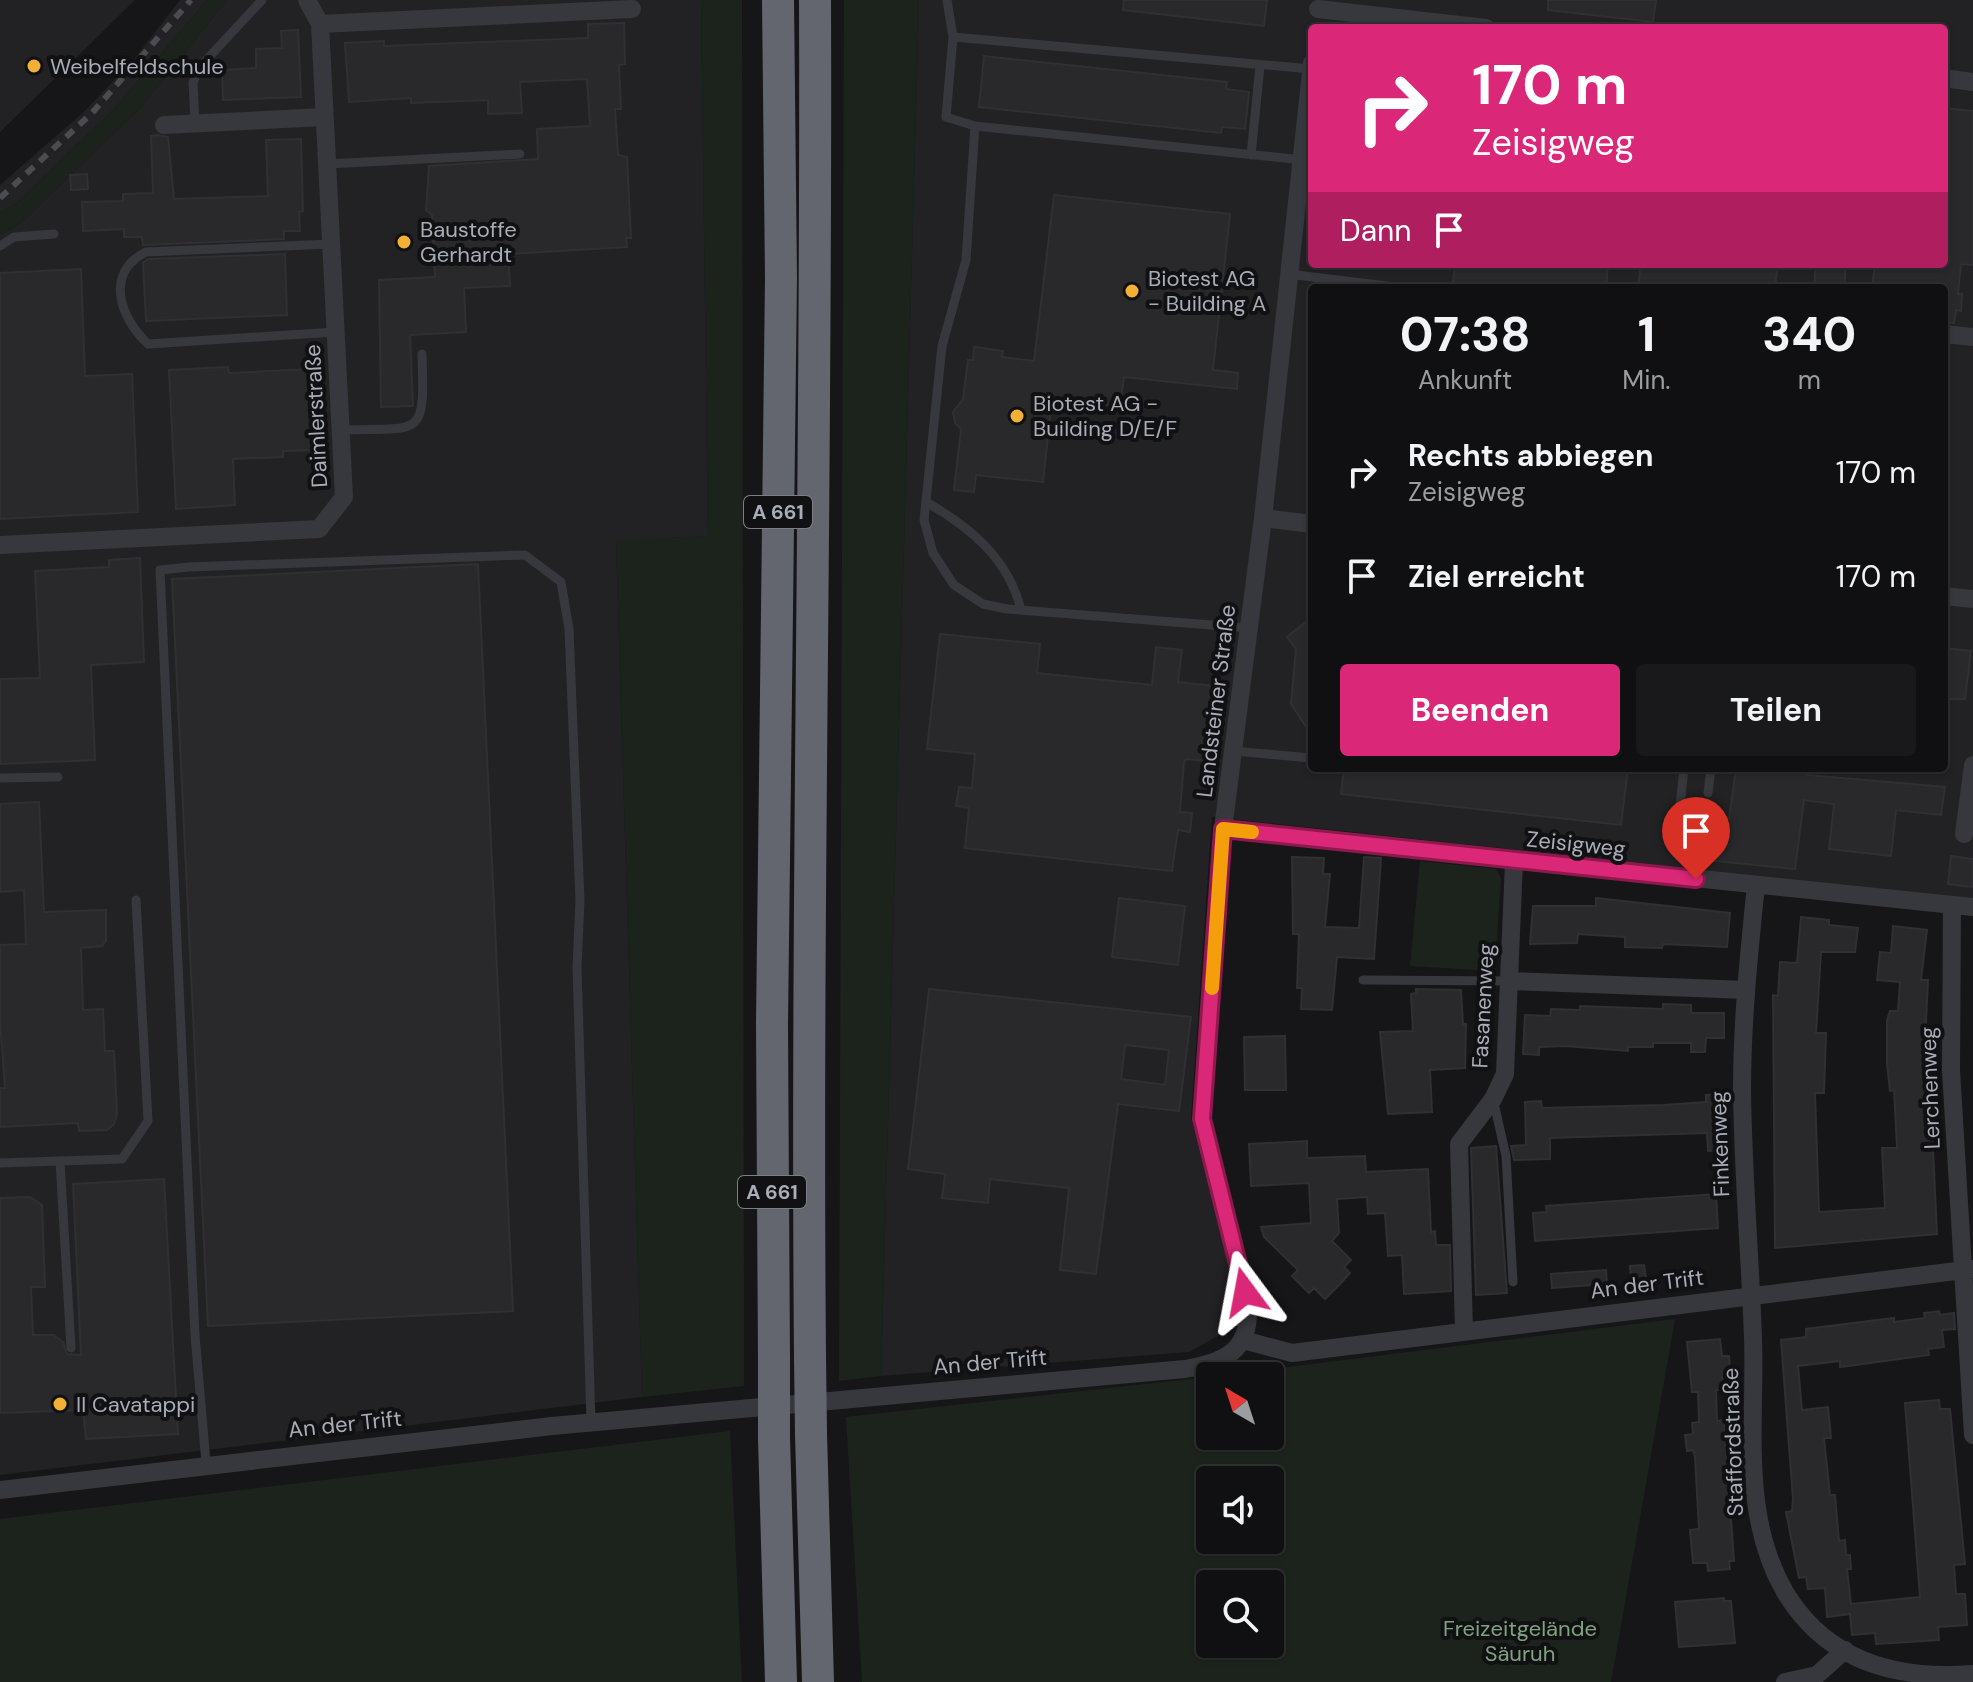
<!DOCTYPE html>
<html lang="de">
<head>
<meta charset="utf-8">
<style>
  :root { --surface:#101012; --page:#19191b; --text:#f1f3f6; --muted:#9c9d9f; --line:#303032; --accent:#db2777 }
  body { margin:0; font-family:"DM Sans",sans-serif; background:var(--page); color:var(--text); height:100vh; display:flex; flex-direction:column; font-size:30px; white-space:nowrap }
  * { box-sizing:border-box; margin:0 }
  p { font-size:26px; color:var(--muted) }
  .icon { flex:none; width:44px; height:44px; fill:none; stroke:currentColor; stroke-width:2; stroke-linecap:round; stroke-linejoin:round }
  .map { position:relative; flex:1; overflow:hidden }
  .panel { position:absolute; left:1308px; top:284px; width:640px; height:488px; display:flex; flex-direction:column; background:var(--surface); border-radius:8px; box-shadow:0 2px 6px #0004,0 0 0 2px var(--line) }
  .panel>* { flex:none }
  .guide { position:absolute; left:1308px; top:24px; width:640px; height:244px; border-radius:8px; box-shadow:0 2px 6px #0004,0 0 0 2px var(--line); background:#db2777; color:#fff; overflow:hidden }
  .needle { width:52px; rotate:321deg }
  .tools { position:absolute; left:1196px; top:1362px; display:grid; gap:16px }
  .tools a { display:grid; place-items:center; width:88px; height:88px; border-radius:8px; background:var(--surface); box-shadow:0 2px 6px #0004,0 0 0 2px var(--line); font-size:40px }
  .pin { position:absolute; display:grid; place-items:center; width:68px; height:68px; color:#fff; margin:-82px -34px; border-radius:50% 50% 50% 0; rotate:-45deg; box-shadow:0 0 8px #0007 }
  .pin .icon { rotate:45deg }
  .me { position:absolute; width:88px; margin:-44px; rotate:347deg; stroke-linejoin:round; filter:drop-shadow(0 0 6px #0008) }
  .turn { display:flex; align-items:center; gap:28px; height:168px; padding:0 32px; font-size:36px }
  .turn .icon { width:104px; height:104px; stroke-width:2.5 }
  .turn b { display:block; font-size:56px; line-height:68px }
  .then { display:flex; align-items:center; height:76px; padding:0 32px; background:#0003; gap:16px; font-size:30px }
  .eta { display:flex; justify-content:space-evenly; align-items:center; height:136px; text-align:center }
  .eta b { font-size:48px; font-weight:700; line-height:56px }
  .action { display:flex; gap:16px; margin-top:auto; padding:16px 32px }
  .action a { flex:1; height:92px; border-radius:8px; background:var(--accent); color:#fff; font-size:32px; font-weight:700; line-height:92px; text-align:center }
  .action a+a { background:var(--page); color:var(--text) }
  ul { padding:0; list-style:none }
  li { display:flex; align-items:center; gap:24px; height:104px; padding:0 32px }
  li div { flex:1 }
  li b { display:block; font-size:30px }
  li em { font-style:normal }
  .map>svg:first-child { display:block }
  .built { fill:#222225; fill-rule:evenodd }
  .green { fill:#1c231d; fill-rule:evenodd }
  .building { fill:#29292c; stroke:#303034; stroke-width:2; fill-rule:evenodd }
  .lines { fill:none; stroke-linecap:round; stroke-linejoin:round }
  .lane { stroke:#37383d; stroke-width:9 }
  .street { stroke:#37383d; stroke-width:18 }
  .highway { stroke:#63666e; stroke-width:32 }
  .rail { stroke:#4a4c52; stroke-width:6; stroke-dasharray:10 8; stroke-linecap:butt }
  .highway-bridge { stroke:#63666e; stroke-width:32 }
  .route-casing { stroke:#8e194d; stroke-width:20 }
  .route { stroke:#db2777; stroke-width:14 }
  .slow { stroke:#f59e0b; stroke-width:14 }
  .poi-dot { fill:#f2b134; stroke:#111113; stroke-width:3 }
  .labels { text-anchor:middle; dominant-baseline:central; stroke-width:8; stroke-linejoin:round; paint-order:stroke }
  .shield { fill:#111113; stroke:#7b7e86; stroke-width:2 }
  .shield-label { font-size:20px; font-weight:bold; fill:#a8adb8 }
  .poi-label { font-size:22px; fill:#a8adb8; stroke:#111113; text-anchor:start }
  .street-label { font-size:22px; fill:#a8adb8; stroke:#111113 }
  .park-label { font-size:22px; fill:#7fa381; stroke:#111113 }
</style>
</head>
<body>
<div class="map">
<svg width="1973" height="1682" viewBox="0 0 1973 1682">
  <rect width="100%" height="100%" fill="#161618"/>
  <!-- built -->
  <path class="built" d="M 0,0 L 135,0 L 0,132 Z
    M 180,0 L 207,0 L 115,108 L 17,203 L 0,213 L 0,185 L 85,111 L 134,59 Z
    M 227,0 L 701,0 L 708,536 L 616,541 L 642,1397 L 0,1475 L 0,235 L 23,221 L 140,108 Z
    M 919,0 L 1973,0 L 1973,899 L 1212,817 L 1191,1118 L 1236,1292 L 1223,1333 L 1189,1352 L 881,1376 ZM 1312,28 L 1944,28 L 1944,264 L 1312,264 ZM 1312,288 L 1944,288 L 1944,768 L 1312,768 Z"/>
  <!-- green -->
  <path class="green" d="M 207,0 L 227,0 L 140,108 L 23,221 L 0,235 L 0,213 L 17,203 L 115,108 Z
    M 701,0 L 742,0 L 744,1386 L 642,1397 L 616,540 L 708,536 Z
    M 844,0 L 919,0 L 881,1376 L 839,1381 Z
    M 1420,861 L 1496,869 L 1501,878 L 1495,971 L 1410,966 Z
    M 1675,1319 L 1611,1682 L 862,1682 L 846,1417 L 1210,1377 L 1210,1436 L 1270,1436 L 1270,1376 L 1215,1376 ZM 1270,1480 L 1270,1540 L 1210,1540 L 1210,1480 ZM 1270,1584 L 1270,1644 L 1210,1644 L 1210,1584 Z
    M 730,1431 L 742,1682 L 0,1682 L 0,1519 Z"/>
  <!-- building -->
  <path class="building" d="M 1124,0 L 1267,0 L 1264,26 L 1123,10 Z
    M 1548,0 L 1656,0 L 1653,22 L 1548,10 Z
    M 624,23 L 625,64 L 619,65 L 621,109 L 615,109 L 618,155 L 627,157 L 631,238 L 626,238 L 627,247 L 508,254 L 510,286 L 464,288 L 466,332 L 410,335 L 413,406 L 381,407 L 379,280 L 435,277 L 432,215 L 426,210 L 429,166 L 538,159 L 537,129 L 590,126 L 587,79 L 520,82 L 522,113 L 488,114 L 488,100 L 411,103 L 411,98 L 349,102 L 345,43 L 384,41 L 384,46 L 588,38 L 588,24 Z
    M 298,30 L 301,97 L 223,100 L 222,70 L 256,68 L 256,49 L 282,48 L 281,31 Z
    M 984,56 L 1227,82 L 1226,89 L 1249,92 L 1245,129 L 1222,127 L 1221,133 L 979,107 Z
    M 1944,108 L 1973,111 L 1973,265 L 1961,264 L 1958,294 L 1962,294 L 1961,311 L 1956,310 L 1954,323 L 1944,322 L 1944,288 L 1872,288 L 1875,264 L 1944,264 Z
    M 158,135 L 168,137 L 174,199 L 268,196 L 266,140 L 301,139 L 303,211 L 299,212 L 300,231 L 284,231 L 284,239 L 143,245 L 142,237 L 124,237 L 124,229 L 83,231 L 82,202 L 123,201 L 123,194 L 153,193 L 151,136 Z
    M 87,174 L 88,189 L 71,190 L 70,175 Z
    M 1054,195 L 1230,214 L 1213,370 L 1238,373 L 1237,389 L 1124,377 L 1120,406 L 1052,399 L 1043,482 L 976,475 L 974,492 L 954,490 L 961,429 L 955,423 L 953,412 L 963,399 L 968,360 L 973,360 L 974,347 L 1003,351 L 1002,357 L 1034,361 Z
    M 285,254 L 287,315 L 146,321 L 143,263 L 148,259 Z
    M 1455,264 L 1608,264 L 1606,288 L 1501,288 L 1453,283 Z
    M 1641,264 L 1778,264 L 1775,288 L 1638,288 Z
    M 1816,264 L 1846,264 L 1844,288 L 1814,288 Z
    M 81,269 L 85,376 L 132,374 L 138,512 L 0,519 L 0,273 Z
    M 228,367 L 229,373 L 310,369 L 314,450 L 283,451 L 283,457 L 233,459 L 235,505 L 176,509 L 169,370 Z
    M 140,558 L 144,662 L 91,665 L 95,760 L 0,764 L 0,679 L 40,678 L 35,571 L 109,567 L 109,560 Z
    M 478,564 L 513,1311 L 208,1326 L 172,579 Z
    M 1312,617 L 1312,736 L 1291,704 L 1296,649 L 1287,637 Z
    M 940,634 L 1040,644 L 1037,673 L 1152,685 L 1156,647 L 1182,650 L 1178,682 L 1214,686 L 1206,761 L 1186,759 L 1184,762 L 1180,812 L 1192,813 L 1190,832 L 1178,830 L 1172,871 L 965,848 L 969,808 L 956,806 L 959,787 L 972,788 L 975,754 L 927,749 Z
    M 1944,648 L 1971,651 L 1965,699 L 1944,699 Z
    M 1344,768 L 1628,768 L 1621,825 L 1341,794 Z
    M 1736,768 L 1796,768 L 1807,775 L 1945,787 L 1941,815 L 1896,810 L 1891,856 L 1829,849 L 1834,804 L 1804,800 L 1795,869 L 1697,859 L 1702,816 L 1729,819 Z
    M 39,802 L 44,912 L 106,910 L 106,941 L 102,946 L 81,948 L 83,1010 L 103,1009 L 105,1051 L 114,1051 L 117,1114 L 114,1124 L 107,1130 L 79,1131 L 78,1123 L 0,1127 L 0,1088 L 5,1088 L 0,1021 L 0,945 L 26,944 L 24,890 L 0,892 L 0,804 Z
    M 1951,856 L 1973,859 L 1973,887 L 1948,884 Z
    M 1292,857 L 1324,858 L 1323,874 L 1330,874 L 1325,927 L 1359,928 L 1364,857 L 1381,858 L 1374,959 L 1337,957 L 1332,1010 L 1301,1009 L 1302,988 L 1297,988 L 1299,934 L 1293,934 Z
    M 1119,898 L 1185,906 L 1178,965 L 1112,957 Z
    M 1596,898 L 1730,913 L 1727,947 L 1663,944 L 1662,948 L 1625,947 L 1625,937 L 1578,934 L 1577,943 L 1530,944 L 1533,906 L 1596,906 Z
    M 1801,917 L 1829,920 L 1829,925 L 1858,928 L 1855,952 L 1821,952 L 1816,1033 L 1826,1033 L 1824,1093 L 1815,1093 L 1819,1212 L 1885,1208 L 1882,1148 L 1897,1148 L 1894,1090 L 1890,1091 L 1887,1064 L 1887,1020 L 1890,1011 L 1898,1011 L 1900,982 L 1877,980 L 1880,952 L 1891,953 L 1893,926 L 1927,930 L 1921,980 L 1928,980 L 1924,1064 L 1929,1063 L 1937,1234 L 1775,1248 L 1773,995 L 1778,996 L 1780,962 L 1797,963 Z
    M 929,989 L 1191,1017 L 1179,1111 L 1118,1104 L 1096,1274 L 1060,1270 L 1069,1188 L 990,1179 L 988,1203 L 942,1198 L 945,1174 L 908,1169 ZM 1125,1045 L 1169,1050 L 1165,1085 L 1121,1079 Z
    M 1416,989 L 1461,990 L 1463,1024 L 1466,1024 L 1465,1068 L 1430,1070 L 1432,1112 L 1388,1114 L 1380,1032 L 1413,1031 L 1411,994 L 1416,993 Z
    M 1663,1004 L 1691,1005 L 1691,1013 L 1724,1013 L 1724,1038 L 1706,1038 L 1705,1052 L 1691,1052 L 1691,1043 L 1653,1043 L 1653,1047 L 1628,1047 L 1628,1051 L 1565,1046 L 1539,1047 L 1539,1055 L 1523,1054 L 1525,1015 L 1550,1016 L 1551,1009 L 1580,1010 L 1580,1006 L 1663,1009 Z
    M 1285,1036 L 1286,1090 L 1245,1090 L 1244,1037 Z
    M 1722,1094 L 1723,1150 L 1708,1151 L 1707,1133 L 1550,1138 L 1550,1159 L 1514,1160 L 1511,1146 L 1526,1145 L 1525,1102 L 1541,1101 L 1542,1108 L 1663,1105 L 1706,1102 L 1706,1095 Z
    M 1307,1141 L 1307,1158 L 1365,1156 L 1366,1172 L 1428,1169 L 1431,1232 L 1435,1231 L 1436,1245 L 1450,1245 L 1451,1291 L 1404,1294 L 1402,1255 L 1388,1256 L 1385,1213 L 1368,1214 L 1367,1197 L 1337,1199 L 1339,1233 L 1332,1241 L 1351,1260 L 1344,1267 L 1350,1273 L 1340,1284 L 1325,1299 L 1314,1288 L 1309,1293 L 1292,1276 L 1298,1270 L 1264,1237 L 1261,1227 L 1311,1223 L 1309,1183 L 1251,1186 L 1249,1144 Z
    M 1496,1146 L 1507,1293 L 1476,1295 L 1471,1148 Z
    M 164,1179 L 178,1434 L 86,1439 L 83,1410 L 0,1413 L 0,1198 L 30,1197 L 42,1205 L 45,1287 L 31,1287 L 33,1335 L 54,1335 L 63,1342 L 67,1354 L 81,1355 L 73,1184 Z
    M 1716,1194 L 1718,1228 L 1535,1241 L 1533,1213 L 1547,1212 L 1546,1206 Z
    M 1644,1265 L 1646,1279 L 1631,1280 L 1630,1266 Z
    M 1606,1270 L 1607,1284 L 1552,1288 L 1551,1274 Z
    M 1939,1311 L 1940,1315 L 1954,1313 L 1955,1329 L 1942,1330 L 1944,1347 L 1928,1349 L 1929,1355 L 1840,1367 L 1840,1361 L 1798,1366 L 1802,1410 L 1828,1407 L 1831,1438 L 1824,1438 L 1830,1495 L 1835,1495 L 1839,1541 L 1845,1540 L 1846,1555 L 1850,1555 L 1851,1569 L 1847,1569 L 1851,1604 L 1920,1597 L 1905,1403 L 1939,1400 L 1940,1409 L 1950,1409 L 1965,1564 L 1954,1565 L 1956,1594 L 1965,1594 L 1967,1625 L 1938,1627 L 1939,1640 L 1876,1644 L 1875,1633 L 1852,1635 L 1850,1614 L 1827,1617 L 1825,1588 L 1808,1589 L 1806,1577 L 1799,1578 L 1786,1512 L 1792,1511 L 1793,1499 L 1781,1340 L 1806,1337 L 1806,1329 L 1894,1318 L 1894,1322 L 1925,1318 L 1924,1313 Z
    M 1720,1339 L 1722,1356 L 1729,1356 L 1730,1371 L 1722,1372 L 1723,1390 L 1716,1390 L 1717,1421 L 1724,1420 L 1734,1561 L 1729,1561 L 1730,1569 L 1708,1571 L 1707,1563 L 1693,1563 L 1690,1530 L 1699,1529 L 1695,1457 L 1693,1450 L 1687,1451 L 1685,1435 L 1693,1434 L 1692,1423 L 1699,1422 L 1698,1392 L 1692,1392 L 1687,1342 Z
    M 1724,1598 L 1724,1601 L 1731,1601 L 1735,1643 L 1679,1647 L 1675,1602 Z"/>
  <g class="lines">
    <!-- lane -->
    <path class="lane" d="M 947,0 L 953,37
      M 195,123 L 193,83 L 198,69 L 262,0
      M 975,126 L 966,260 L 942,346 L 924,520 L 933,553 L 954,585 L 983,604 L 1007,609 L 1250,628
      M 1251,155 L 1260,66
      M 1303,160 L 975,126 L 946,117 L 953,37 L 1311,69
      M 327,164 L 520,154
      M 331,244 L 146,252 C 104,273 120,318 148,344 L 335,332
      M 0,246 L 14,237 L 54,234
      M 1288,274 L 1403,288
      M 341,430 C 422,427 425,441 422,354
      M 926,502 C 970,527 1009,559 1021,610
      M 1234,751 L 1310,758
      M 0,778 L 58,777
      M 1708,793 L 1711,768
      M 1678,825 L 1684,768
      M 1363,980 L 1510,981
      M 1493,1099 L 1506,1156 L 1513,1282
      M 60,1161 L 71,1348
      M 0,1163 L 122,1159 L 148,1121 L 136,900
      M 206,1463 L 195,1335 L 160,570 L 189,567 L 525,555 L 561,582 L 569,629 L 580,901 L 577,967 L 591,1422"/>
    <!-- street -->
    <path class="street" d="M 1318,9 L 1486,28
      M 320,24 L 632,9
      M 1944,78 L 1973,82
      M 164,125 L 324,117
      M 1944,334 L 1973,337
      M 1263,518 L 1312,524
      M 0,545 L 319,529 L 344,497 L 320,24 L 307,0
      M 1944,596 L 1973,599
      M 1223,829 L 1973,907
      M 1964,834 L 1973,765
      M 1756,885 C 1749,953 1742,1022 1742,1090 C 1743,1173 1750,1255 1753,1338 C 1756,1422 1740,1515 1785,1592 C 1827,1662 1898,1680 1973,1674
      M 1952,905 L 1951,1070 L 1973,1435
      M 1510,981 L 1746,990
      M 1464,1331 L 1459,1144 L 1493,1099 L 1505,1074 L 1514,862
      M 1243,1340 L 1292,1353 L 1973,1269
      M 0,1490 L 552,1426 L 1185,1369 C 1225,1362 1250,1351 1248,1307 L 1202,1119 L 1223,829 L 1263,518 L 1312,63
      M 1785,1682 L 1817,1675 L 1845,1650"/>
    <!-- highway -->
    <path class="highway" d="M 810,1357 C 806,905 817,453 815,0
      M 774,1360 L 772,1024 L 781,278 L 778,0
      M 811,1434 L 818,1682
      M 774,1438 L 781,1682"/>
    <!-- rail -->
    <path class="rail" d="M 0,198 L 92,113 L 191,0"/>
    <!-- highway-bridge -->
    <path class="highway-bridge" d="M 810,1357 L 811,1434
      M 774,1360 L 774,1438"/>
  </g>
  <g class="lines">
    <defs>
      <path id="route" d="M 1245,1292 L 1202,1119 L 1223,829 L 1696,879"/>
    </defs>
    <!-- route casing -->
    <use href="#route" class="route-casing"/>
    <!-- route -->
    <use href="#route" class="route"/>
    <!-- slow -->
    <path class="slow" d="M 1212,988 L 1223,829 L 1252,832"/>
  </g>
  <!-- markers -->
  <g class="poi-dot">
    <circle cx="34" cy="66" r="8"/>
    <circle cx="404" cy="242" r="8"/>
    <circle cx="1132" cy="291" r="8"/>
    <circle cx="1017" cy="416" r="8"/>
    <circle cx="60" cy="1404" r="8"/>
  </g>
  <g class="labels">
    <!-- shield labels -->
    <g class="shield">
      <rect x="744" y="496" width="68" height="32" rx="6"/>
      <rect x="738" y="1176" width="68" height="32" rx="6"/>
    </g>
    <g class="shield-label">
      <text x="778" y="512">A 661</text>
      <text x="772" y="1192">A 661</text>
    </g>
    <!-- poi labels -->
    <g class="poi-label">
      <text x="50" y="66">Weibelfeldschule</text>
      <text x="420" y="229">Baustoffe<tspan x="420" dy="25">Gerhardt</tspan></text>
      <text x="1148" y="278">Biotest AG<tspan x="1148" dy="25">- Building A</tspan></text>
      <text x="1033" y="403">Biotest AG -<tspan x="1033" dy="25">Building D/E/F</tspan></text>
      <text x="76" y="1404">Il Cavatappi</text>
    </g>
    <!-- street labels -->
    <g class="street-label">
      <text transform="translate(316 416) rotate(-93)">Daimlerstraße</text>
      <text transform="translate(1216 701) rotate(-83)">Landsteiner Straße</text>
      <text transform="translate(1576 844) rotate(6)">Zeisigweg</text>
      <text transform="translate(1483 1006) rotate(-87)">Fasanenweg</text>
      <text transform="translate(1930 1088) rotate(-92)">Lerchenweg</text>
      <text transform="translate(1720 1144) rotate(-92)">Finkenweg</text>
      <text transform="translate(1647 1284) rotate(-7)">An der Trift</text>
      <text transform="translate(990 1362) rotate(-5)">An der Trift</text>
      <text transform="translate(345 1424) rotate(-6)">An der Trift</text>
      <text transform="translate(1733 1442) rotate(-92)">Staffordstraße</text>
    </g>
    <!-- park labels -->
    <g class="park-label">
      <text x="1520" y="1628">Freizeitgelände<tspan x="1520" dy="25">Säuruh</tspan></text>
    </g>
  </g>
</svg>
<div class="tools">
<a><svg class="needle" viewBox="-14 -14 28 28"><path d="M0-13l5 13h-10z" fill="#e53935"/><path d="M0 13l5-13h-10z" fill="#9c9d9f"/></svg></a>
<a><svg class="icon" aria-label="sound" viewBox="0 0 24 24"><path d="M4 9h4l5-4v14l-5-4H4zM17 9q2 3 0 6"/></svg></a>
<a><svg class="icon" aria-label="search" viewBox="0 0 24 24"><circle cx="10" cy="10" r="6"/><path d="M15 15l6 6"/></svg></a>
</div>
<div class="pin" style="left:1696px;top:879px;background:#d93025"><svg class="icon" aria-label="arrive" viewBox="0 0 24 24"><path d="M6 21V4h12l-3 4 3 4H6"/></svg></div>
<svg class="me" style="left:1245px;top:1292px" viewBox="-20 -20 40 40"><path d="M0-17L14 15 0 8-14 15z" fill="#db2777" stroke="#fff" stroke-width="4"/></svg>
<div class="guide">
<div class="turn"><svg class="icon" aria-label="right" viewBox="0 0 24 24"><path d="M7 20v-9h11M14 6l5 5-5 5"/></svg><div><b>170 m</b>Zeisigweg</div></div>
<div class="then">Dann<svg class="icon" aria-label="arrive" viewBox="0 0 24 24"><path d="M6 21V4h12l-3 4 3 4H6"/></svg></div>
</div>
<section class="panel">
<div class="eta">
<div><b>07:38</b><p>Ankunft</p></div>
<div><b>1</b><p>Min.</p></div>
<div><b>340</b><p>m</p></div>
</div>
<ul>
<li><svg class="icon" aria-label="right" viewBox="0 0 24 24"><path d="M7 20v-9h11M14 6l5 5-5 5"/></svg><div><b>Rechts abbiegen</b><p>Zeisigweg</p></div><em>170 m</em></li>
<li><svg class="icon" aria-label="arrive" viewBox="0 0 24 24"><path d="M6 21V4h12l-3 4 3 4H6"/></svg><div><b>Ziel erreicht</b></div><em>170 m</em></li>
</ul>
<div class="action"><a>Beenden</a><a>Teilen</a></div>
</section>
</div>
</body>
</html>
